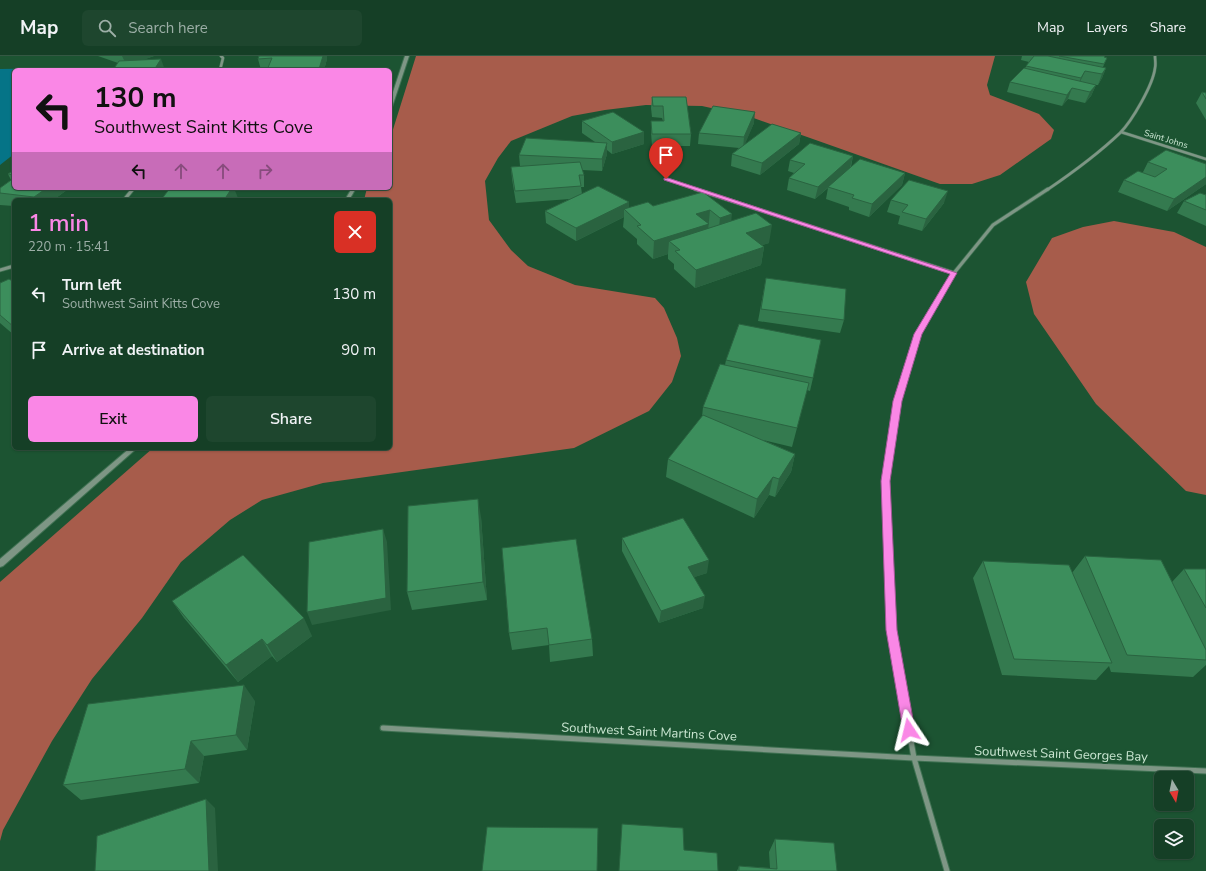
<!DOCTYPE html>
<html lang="en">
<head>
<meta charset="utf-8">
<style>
  :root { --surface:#153f26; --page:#1e462e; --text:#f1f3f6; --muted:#9dafa7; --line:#345843; --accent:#fa87e6 }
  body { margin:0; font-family:"Nunito Sans",sans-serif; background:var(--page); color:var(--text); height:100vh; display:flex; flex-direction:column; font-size:15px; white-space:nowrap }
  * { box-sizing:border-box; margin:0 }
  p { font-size:13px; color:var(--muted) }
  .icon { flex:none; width:22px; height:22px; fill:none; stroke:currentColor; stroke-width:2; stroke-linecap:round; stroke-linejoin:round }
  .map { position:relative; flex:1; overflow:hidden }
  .side { position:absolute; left:12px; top:142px; width:380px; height:252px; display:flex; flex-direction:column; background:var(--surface); border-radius:6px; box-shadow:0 1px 3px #0004,0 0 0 1px var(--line) }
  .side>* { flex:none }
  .banner { position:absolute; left:12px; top:12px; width:380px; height:122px; border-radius:6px; box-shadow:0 1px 3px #0004,0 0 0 1px var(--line); background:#fa87e6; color:#111; overflow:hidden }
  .needle { width:26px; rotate:170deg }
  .buttons { position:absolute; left:1154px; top:715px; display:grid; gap:8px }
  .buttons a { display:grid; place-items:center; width:40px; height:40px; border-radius:6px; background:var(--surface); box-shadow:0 1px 3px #0004,0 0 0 1px var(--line); font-size:20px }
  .pin { position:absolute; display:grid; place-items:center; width:34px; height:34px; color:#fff; margin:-41px -17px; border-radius:50% 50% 50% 0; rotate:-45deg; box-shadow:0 0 4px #0007 }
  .pin .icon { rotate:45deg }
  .me { position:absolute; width:44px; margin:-22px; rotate:350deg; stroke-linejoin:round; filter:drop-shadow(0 0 3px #0008) }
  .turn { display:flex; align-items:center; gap:14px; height:84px; padding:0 16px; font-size:18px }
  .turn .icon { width:52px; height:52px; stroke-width:2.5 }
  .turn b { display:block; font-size:28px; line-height:34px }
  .lanes { display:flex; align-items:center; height:38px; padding:0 16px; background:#0003; justify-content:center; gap:20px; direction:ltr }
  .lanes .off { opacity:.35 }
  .round { display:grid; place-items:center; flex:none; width:42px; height:42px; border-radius:6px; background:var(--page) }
  .headline { display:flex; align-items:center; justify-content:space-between; height:68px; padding:0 16px }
  h1 { font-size:24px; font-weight:600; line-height:30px; color:var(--accent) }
  .button { display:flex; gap:8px; margin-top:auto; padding:8px 16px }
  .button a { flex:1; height:46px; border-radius:6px; background:var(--accent); color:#111; font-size:16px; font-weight:600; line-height:46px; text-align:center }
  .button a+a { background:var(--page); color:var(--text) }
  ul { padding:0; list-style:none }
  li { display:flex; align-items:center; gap:12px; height:56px; padding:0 16px }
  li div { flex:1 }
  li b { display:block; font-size:15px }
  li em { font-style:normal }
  header { display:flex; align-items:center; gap:24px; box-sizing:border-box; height:56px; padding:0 20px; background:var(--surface); border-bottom:1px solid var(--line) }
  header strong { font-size:19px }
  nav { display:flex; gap:22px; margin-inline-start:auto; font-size:14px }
  .search { width:280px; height:36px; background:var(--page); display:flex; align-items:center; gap:10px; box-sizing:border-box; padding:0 14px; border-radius:6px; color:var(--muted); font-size:15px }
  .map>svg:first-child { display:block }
  .green { fill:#a75c4b }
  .water { fill:#057487 }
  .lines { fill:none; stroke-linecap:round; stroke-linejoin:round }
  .minor-far3-casing { stroke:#3f7152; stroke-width:3.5 }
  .minor-far2-casing { stroke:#3f7152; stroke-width:4.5 }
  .minor-far1-casing { stroke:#3f7152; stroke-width:6 }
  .minor-casing { stroke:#3f7152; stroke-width:7 }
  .tertiary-casing { stroke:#3f7152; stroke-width:2 }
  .minor-far3 { stroke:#7e9685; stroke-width:2.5 }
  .minor-far2 { stroke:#7e9685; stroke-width:3 }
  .minor-far1 { stroke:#7e9685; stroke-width:4 }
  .minor { stroke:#7e9685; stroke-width:5 }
  .tertiary { fill:#7e9685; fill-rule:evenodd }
  .wall { fill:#347a4f }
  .shaded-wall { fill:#2a6340 }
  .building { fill:#3c8e5c; stroke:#2a6340 }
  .route { fill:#fa87e6; stroke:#a25896 }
  .labels { text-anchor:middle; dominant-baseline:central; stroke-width:4; stroke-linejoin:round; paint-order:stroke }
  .far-street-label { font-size:9px; fill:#cae6d2; stroke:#1c5432 }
  .near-street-label { font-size:13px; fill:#cae6d2; stroke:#1c5432 }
</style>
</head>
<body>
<header>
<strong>Map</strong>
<div class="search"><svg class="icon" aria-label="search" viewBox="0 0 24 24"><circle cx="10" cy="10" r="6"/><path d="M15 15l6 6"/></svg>Search here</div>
<nav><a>Map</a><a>Layers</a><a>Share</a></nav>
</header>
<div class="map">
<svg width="1206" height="815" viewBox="0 0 1206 815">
  <rect width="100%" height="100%" fill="#1c5432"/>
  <!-- green -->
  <path class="green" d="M 416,0 L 995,0 L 987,29 L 990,39 L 1039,58 L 1054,74 L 1051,83 L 1000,119 L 972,128 L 940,128 L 748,60 L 702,50 L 646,49 L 605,54 L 572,60 L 511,85 L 498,102 L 485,125 L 489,164 L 511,194 L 528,210 L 575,229 L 655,242 L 664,252 L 677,282 L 681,300 L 672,326 L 649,355 L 574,392 L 323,427 L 262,444 L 230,464 L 181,506 L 142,562 L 92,623 L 52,685 L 3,774 L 0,785 L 0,526 L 153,392 L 390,392 L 390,144 L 364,144 L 367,132 L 390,132 L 390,83 Z
    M 1114,165 L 1174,176 L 1206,191 L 1206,439 L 1186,435 L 1096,348 L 1034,258 L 1026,226 L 1052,182 L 1083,171 Z"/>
  <!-- water -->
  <path class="water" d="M 63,12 L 67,14 L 14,14 L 14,98 L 0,109 L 0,13 Z"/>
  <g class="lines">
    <defs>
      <path id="minor-far3" d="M 220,14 L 223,2 L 221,0
        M 1121,76 L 1206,103
        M 666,123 L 698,134
        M 132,134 L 133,132
        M 1047,134 C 1072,117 1098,98 1120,77 C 1132,65 1153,29 1155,12 C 1156,8 1155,4 1155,0"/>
      <path id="minor-far2" d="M 695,133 L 954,217
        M 124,144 L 133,133
        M 0,214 L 14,210
        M 909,306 L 918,278 L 954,217 L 993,169 L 1048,133"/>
      <path id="minor-far1" d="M 889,528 L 886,425 L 897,345 L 910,305"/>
      <path id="minor" d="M 889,527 L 891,574 L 914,702 L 947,815
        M 383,672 L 914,702 L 1206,715"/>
      <path id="tertiary" d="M 405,0 L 409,0 L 392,51 L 390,52 L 390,45 Z
        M 352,132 L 356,132 L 349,144 L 345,144 Z
        M 130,392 L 137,392 L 3,510 L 0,511 L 0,503 Z"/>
    </defs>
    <!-- minor-far3 casing -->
    <use href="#minor-far3" class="minor-far3-casing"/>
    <!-- minor-far2 casing -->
    <use href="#minor-far2" class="minor-far2-casing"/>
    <!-- minor-far1 casing -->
    <use href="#minor-far1" class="minor-far1-casing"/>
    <!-- minor casing -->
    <use href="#minor" class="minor-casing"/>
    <!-- tertiary casing -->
    <use href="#tertiary" class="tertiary-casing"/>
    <!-- minor-far3 -->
    <use href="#minor-far3" class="minor-far3"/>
    <!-- minor-far2 -->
    <use href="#minor-far2" class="minor-far2"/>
    <!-- minor-far1 -->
    <use href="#minor-far1" class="minor-far1"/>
    <!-- minor -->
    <use href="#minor" class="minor"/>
    <!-- tertiary -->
    <use href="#tertiary" class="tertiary"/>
  </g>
  <!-- wall -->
  <path class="wall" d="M 98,0 L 154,0 L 142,4 L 118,7 Z
    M 259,0 L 327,0 L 327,3 L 324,14 L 267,14 L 267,13 L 261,14 L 258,3 Z
    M 1022,0 L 1105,0 L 1104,1 L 1107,2 L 1103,11 L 1106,12 L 1102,22 L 1098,29 L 1096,29 L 1091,40 L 1085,47 L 1068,43 L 1062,50 L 1007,36 L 1010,26 L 1025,12 L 1029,6 L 1021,4 Z
    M 1202,36 L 1206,37 L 1206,64 L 1196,47 Z
    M 652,41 L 686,41 L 691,78 L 690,90 L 652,90 L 651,76 L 651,65 L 663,65 L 662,62 L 652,61 L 651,52 Z
    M 582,65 L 644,88 L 612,98 L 607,94 L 607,98 L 602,115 L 582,114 L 584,119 L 584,131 L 581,131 L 582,138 L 629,146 L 629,152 L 653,150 L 703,136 L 731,165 L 769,187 L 762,189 L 764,191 L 761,209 L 695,232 L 674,213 L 674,208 L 668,203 L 668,198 L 653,203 L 637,188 L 637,183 L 623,171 L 624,161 L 576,185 L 546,167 L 545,155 L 570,143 L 516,147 L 512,123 L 511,111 L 524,110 L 520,110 L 519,99 L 595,86 L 582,77 Z
    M 754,67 L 744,89 L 801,77 L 799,88 L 760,119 L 731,110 L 732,98 L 739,92 L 698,88 L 699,77 Z
    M 853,100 L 851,111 L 905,117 L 902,129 L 869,161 L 849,154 L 849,151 L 826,143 L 828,132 L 815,143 L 787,134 L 789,122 L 794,117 L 788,115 L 790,104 Z
    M 1148,106 L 1206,108 L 1206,128 L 1167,155 L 1118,136 L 1124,124 L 1143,116 Z
    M 14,114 L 14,132 L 84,132 L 80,135 L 67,134 L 53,144 L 14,144 L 14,150 L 0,149 L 0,132 L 11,124 L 8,118 Z
    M 1206,138 L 1206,170 L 1177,157 L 1184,145 L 1205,139 Z
    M 891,144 L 944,147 L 922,175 L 898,168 L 900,160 L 887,156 Z
    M 766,222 L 844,264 L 840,277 L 758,265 Z
    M 14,226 L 14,279 L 0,267 L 0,227 Z
    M 726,304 L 813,322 L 810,335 L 807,334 L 792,391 L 763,384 L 795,398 L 791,416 L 775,441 L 769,439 L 754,462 L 666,421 L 668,403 L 702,361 L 703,351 L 725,309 Z
    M 481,461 L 487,544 L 412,554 L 407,536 Z
    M 622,482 L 707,517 L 694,521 L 703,552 L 659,567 L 622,495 Z
    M 502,492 L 592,583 L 593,600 L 550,606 L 549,589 L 512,594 L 509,577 Z
    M 1085,500 L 1172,526 L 1184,513 L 1206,513 L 1206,609 L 1193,621 L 1111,616 L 1109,610 L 1096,624 L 1002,619 L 973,522 L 983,505 L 1072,517 Z
    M 172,545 L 312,580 L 277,606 L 272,600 L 238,626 L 184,562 Z
    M 255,645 L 247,694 L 204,700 L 199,727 L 81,744 L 63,729 Z
    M 775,783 L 837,815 L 737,815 L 739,810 L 770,812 L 769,796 Z"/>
  <!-- shaded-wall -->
  <path class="shaded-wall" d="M 122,0 L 154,0 L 127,10 Z
    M 323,0 L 327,0 L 327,3 L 324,14 L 319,14 L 319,13 Z
    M 161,3 L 165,14 L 154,14 Z
    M 1106,12 L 1102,22 L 1098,29 L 1102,18 Z
    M 1085,15 L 1080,26 L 1076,32 L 1081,22 Z
    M 1096,29 L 1091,40 L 1085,47 L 1090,36 Z
    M 1072,32 L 1068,43 L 1062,50 L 1067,39 Z
    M 755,56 L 754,67 L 743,93 L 744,81 Z
    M 644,76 L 644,88 L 612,98 L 612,86 Z
    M 801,77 L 799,88 L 760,119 L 762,107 Z
    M 607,87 L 607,98 L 602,115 L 602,103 Z
    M 853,100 L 850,112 L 815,143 L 818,131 Z
    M 905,117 L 902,129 L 869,161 L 872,148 Z
    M 1206,121 L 1206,128 L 1167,155 L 1174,143 Z
    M 47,132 L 66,132 L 67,134 L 53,144 L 36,144 L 34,141 Z
    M 78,132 L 84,132 L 80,135 Z
    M 232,132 L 234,132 L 238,142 L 236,144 L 224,144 Z
    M 948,135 L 944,147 L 922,175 L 926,163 Z
    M 629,146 L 629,158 L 624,153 L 624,161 L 576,185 L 576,172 Z
    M 710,154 L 707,186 L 669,185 L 668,198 L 653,203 L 654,185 L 696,158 Z
    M 732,158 L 730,176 L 718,180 L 720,162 Z
    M 772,169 L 769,187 L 744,195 L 746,177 Z
    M 764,191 L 761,209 L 695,232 L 696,214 Z
    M 795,398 L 791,416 L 775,441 L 779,423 Z
    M 773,421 L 769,439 L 754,462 L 757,443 Z
    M 478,443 L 481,461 L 487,544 L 483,526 Z
    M 383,473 L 387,486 L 391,554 L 312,569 L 307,556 Z
    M 709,504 L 707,517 L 686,524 L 688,511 Z
    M 705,540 L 703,552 L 659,567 L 661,555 Z
    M 304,562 L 312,580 L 277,606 L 267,589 Z
    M 262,583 L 272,600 L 238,626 L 226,609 Z
    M 244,629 L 255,645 L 247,694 L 236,679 Z
    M 191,685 L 204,700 L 199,727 L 185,713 Z
    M 206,743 L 215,752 L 218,815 L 209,815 Z"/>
  <!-- building -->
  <path class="building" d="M 259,0 L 323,0 L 319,13 L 291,14 L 267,14 L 272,2 L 258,3 Z
    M 1034,0 L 1048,0 L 1106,12 L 1102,18 L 1085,15 L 1081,22 L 1026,10 Z
    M 1059,0 L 1105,0 L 1104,1 L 1107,2 L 1104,8 Z
    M 161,3 L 154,14 L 113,14 L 119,5 Z
    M 1024,12 L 1096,29 L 1090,36 L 1072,32 L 1067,39 L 1010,26 Z
    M 1202,36 L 1206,37 L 1206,43 Z
    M 652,41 L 686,41 L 691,78 L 652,78 L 651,65 L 664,65 L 663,50 L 653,50 Z
    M 713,50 L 755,56 L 744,81 L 699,77 Z
    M 613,56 L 644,76 L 612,86 L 582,65 Z
    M 772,68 L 801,77 L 762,107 L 732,98 Z
    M 526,82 L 607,87 L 602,103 L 519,99 Z
    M 810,87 L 853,100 L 818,131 L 789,122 L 805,108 L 790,104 Z
    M 1166,94 L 1206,108 L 1206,121 L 1174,143 L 1124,124 L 1138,115 L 1155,121 L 1167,113 L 1148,106 Z
    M 860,103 L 905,117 L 872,148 L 852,142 L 854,139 L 828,131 Z
    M 580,106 L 584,119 L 579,119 L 581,130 L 515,135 L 511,111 Z
    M 14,114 L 14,119 L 8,118 Z
    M 14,122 L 14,132 L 47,132 L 34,141 L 0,137 L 0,132 Z
    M 909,124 L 948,135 L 926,163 L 902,156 L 908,149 L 891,144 Z
    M 598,130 L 629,146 L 576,172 L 545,155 Z
    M 170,132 L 232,132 L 224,144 L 161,144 Z
    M 703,136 L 732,158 L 720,162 L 710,154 L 696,158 L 709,168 L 654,185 L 637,170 L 641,169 L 624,153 L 648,146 L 653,150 Z
    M 1200,137 L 1206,139 L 1206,154 L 1184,145 Z
    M 756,157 L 772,169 L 746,177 L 764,191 L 696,214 L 675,195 L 680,194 L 669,185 Z
    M 766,222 L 846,233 L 844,264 L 761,253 Z
    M 9,223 L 14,226 L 14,271 L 0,259 L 0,227 Z
    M 739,268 L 821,284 L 813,322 L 726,304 Z
    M 720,308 L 809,327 L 797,372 L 703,351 Z
    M 703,359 L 795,398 L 779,423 L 773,421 L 757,443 L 668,403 Z
    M 478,443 L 483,526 L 407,536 L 408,450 Z
    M 683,462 L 709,504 L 688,511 L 705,540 L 661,555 L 622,482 Z
    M 383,473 L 386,542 L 307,556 L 309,486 Z
    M 576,483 L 592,583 L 549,589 L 547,572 L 509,577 L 502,492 Z
    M 243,499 L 304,562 L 267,589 L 262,583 L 226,609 L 172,545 Z
    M 1085,500 L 1161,504 L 1206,594 L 1206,604 L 1127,599 Z
    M 983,505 L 1069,509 L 1112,607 L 1014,603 Z
    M 1184,513 L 1206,513 L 1206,552 Z
    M 244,629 L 236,679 L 191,685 L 185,713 L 63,729 L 88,648 Z
    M 206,743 L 209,815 L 95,815 L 97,780 Z
    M 622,768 L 683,772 L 684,794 L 717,797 L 718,815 L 619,815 Z
    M 487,771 L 598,772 L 597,815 L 482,815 Z
    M 775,783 L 834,787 L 837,815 L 739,815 L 739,810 L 777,813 Z"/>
  <!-- route -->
  <path class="route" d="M 664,122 L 668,122 L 957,217 L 922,278 L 902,345 L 890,425 L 897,574 L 915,674 L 913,678 L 909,680 L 905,678 L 903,674 L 886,574 L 881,425 L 893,345 L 914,278 L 950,218 L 664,124 Z"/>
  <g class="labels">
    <!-- far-street labels -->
    <g class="far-street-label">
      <text transform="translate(1166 83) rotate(17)">Saint Johns</text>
    </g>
    <!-- near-street labels -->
    <g class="near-street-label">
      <text transform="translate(649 676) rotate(3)">Southwest Saint Martins Cove</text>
      <text transform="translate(1061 698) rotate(2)">Southwest Saint Georges Bay</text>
    </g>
  </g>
</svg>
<div class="buttons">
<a><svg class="needle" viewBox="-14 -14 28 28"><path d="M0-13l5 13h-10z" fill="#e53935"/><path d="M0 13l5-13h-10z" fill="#9dafa7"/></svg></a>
<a><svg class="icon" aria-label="layers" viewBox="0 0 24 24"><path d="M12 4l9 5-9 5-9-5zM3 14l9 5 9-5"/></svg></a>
</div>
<div class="pin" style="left:666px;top:123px;background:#d93025"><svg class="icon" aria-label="arrive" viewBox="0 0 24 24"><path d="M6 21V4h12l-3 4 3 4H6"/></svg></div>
<svg class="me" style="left:909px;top:674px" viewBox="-20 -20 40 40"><path d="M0-17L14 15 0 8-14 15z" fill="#fa87e6" stroke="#fff" stroke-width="4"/></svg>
<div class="banner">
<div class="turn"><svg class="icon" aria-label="left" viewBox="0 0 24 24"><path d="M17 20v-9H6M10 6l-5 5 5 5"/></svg><div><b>130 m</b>Southwest Saint Kitts Cove</div></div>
<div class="lanes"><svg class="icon" aria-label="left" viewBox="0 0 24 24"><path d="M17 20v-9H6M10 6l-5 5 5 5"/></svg><svg class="icon off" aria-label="ahead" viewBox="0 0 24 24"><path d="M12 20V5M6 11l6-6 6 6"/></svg><svg class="icon off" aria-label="ahead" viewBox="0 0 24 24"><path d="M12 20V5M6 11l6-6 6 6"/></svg><svg class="icon off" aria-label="right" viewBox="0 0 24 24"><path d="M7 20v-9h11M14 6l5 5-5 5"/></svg></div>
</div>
<section class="side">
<div class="headline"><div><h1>1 min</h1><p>220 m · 15:41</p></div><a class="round" style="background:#d93025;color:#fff"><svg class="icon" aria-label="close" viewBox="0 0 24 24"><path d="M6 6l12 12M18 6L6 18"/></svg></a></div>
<ul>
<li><svg class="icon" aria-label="left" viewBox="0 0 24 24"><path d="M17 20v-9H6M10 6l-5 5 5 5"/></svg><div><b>Turn left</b><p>Southwest Saint Kitts Cove</p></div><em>130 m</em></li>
<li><svg class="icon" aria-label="arrive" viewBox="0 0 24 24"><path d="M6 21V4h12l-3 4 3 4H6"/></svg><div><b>Arrive at destination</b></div><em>90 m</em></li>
</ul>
<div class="button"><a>Exit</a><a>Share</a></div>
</section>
</div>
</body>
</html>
